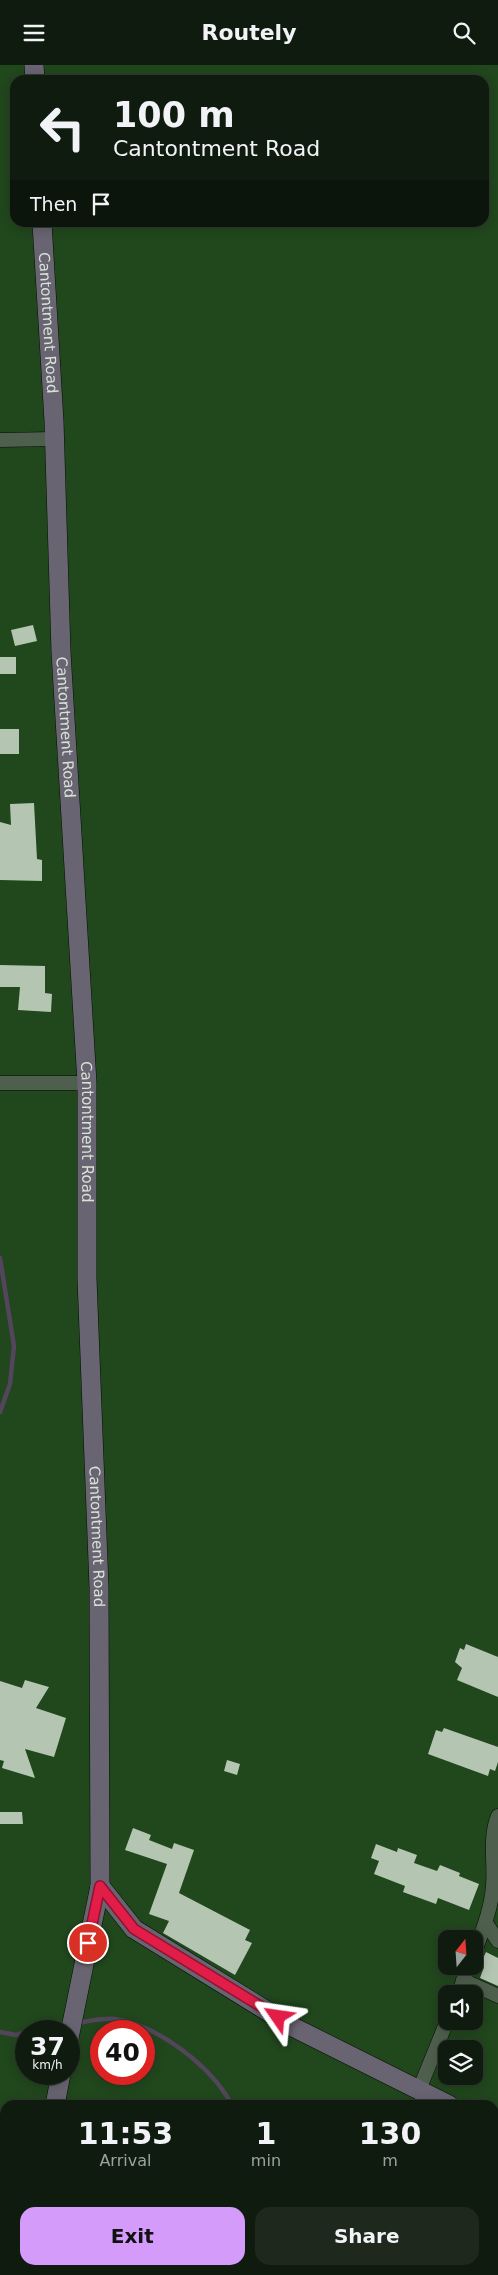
<!DOCTYPE html>
<html lang="en">
<head>
<meta charset="utf-8">
<style>
  :root { --surface:#101b0f; --page:#1e281d; --text:#f1f3f6; --muted:#9ca19e; --line:#30392f; --accent:#d59bfb }
  body { margin:0; font-family:"DejaVu Sans",sans-serif; background:var(--page); color:var(--text); height:100vh; display:flex; flex-direction:column; font-size:19px; white-space:nowrap }
  * { box-sizing:border-box; margin:0 }
  p { font-size:16px; color:var(--muted) }
  .icon { flex:none; width:28px; height:28px; fill:none; stroke:currentColor; stroke-width:2; stroke-linecap:round; stroke-linejoin:round }
  .map { position:relative; flex:1; overflow:hidden }
  .details { position:absolute; left:0px; top:2035px; width:499px; height:175px; display:flex; flex-direction:column; background:var(--surface); border-radius:15px 15px 0 0; box-shadow:0 2px 12px #0003,0 0 0 1px var(--line) }
  .details>* { flex:none }
  .banner { position:absolute; left:10px; top:10px; width:479px; height:152px; border-radius:15px; box-shadow:0 2px 12px #0003,0 0 0 1px var(--line); background:#101b0f; color:var(--text); overflow:hidden }
  .needle { width:32px; rotate:17deg }
  .buttons { position:absolute; left:438px; top:1865px; display:grid; gap:10px }
  .buttons a { display:grid; place-items:center; width:45px; height:45px; border-radius:10px; background:var(--surface); box-shadow:0 2px 12px #0003,0 0 0 1px var(--line); font-size:25px }
  .speed { position:absolute; left:15px; top:1955px; display:flex; gap:10px; font-size:25px; font-weight:700; text-align:center }
  .speed>* { display:grid; place-content:center; width:65px; height:65px; border-radius:50%; background:var(--surface); box-shadow:0 2px 12px #0003,0 0 0 1px var(--line); line-height:1 }
  .speed small { font-size:12px; font-weight:400 }
  .speed .limit { border:8px solid #d22; background:#fff; color:#111 }
  .pin { position:absolute; display:grid; place-items:center; width:42px; height:42px; color:#fff; margin:-21px; border:2px solid #fff; border-radius:50%; box-shadow:0 1px 5px #0007 }
  .me { position:absolute; width:55px; margin:-28px; rotate:302deg; stroke-linejoin:round; filter:drop-shadow(0 0 4px #0008) }
  .turn { display:flex; align-items:center; gap:18px; height:105px; padding:0 20px; font-size:22px }
  .turn .icon { width:65px; height:65px; stroke-width:2.5 }
  .turn b { display:block; font-size:35px; line-height:42px }
  .then { display:flex; align-items:center; height:48px; padding:0 20px; background:#0003; gap:10px; font-size:19px }
  .eta { display:flex; justify-content:space-evenly; align-items:center; height:85px; text-align:center }
  .eta b { font-size:30px; font-weight:700; line-height:35px }
  .action { display:flex; gap:10px; margin-top:auto; padding:10px 20px }
  .action a { flex:1; height:58px; border-radius:15px; background:var(--accent); color:#111; font-size:20px; font-weight:700; line-height:58px; text-align:center }
  .action a+a { background:var(--page); color:var(--text) }
  header { display:flex; justify-content:space-between; align-items:center; height:65px; padding:0 20px; background:var(--surface); font-size:22px; font-weight:700 }
  .map>svg:first-child { display:block }
  .green { fill:#21471d; fill-rule:evenodd }
  .lines { fill:none; stroke-linecap:round; stroke-linejoin:round }
  .stream { stroke:#53455b; stroke-width:4.5 }
  .building { fill:#b4c6b2 }
  .street-casing { stroke:#030d02; stroke-width:15 }
  .secondary-casing { stroke:#030d02; stroke-width:20 }
  .street { stroke:#4f5f4d; stroke-width:14 }
  .secondary { stroke:#686471; stroke-width:19 }
  .route-casing { stroke:#92132f; stroke-width:12 }
  .route { stroke:#e11d48; stroke-width:9 }
  .labels { text-anchor:middle; dominant-baseline:central; stroke-width:5; stroke-linejoin:round; paint-order:stroke }
  .street-label { font-size:15px; fill:#d9e2d7; stroke:#162414 }
</style>
</head>
<body>
<header><svg class="icon" aria-label="menu" viewBox="0 0 24 24"><path d="M4 6h16M4 12h16M4 18h16"/></svg>Routely<svg class="icon" aria-label="search" viewBox="0 0 24 24"><circle cx="10" cy="10" r="6"/><path d="M15 15l6 6"/></svg></header>
<div class="map">
<svg width="498" height="2210" viewBox="0 0 498 2210">
  <rect width="100%" height="100%" fill="#162414"/>
  <!-- green -->
  <path class="green" d="M 0,0 L 498,0 L 498,2210 L 0,2210 ZM 15,15 L 484,15 L 484,158 L 15,158 ZM 446,1874 L 474,1874 L 474,1901 L 446,1901 ZM 446,1929 L 474,1929 L 474,1956 L 446,1956 ZM 26,1966 L 69,1966 L 69,2009 L 26,2009 ZM 101,1966 L 144,1966 L 144,2009 L 101,2009 ZM 446,1984 L 474,1984 L 474,2011 L 446,2011 ZM 5,2040 L 494,2040 L 494,2205 L 5,2205 Z"/>
  <g class="lines">
    <!-- stream -->
    <path class="stream" d="M 0,1193 L 14,1281 L 10,1319 L 0,1347
      M 77,1958 C 89,1956 104,1953 115,1954 C 159,1961 211,2001 232,2040
      M 29,1966 L 67,1959
      M 0,1967 L 16,1970 L 26,1967
      M 494,2156 L 498,2159"/>
  </g>
  <!-- building -->
  <path class="building" d="M 33,560 L 37,576 L 15,581 L 11,565 Z
    M 0,592 L 16,592 L 16,609 L 0,609 Z
    M 0,664 L 19,664 L 19,689 L 0,689 Z
    M 34,738 L 37,794 L 42,795 L 42,816 L 0,815 L 0,757 L 11,760 L 10,739 Z
    M 0,900 L 45,901 L 45,928 L 52,929 L 51,947 L 18,945 L 20,922 L 0,922 Z
    M 466,1579 L 498,1592 L 498,1632 L 457,1615 L 462,1603 L 455,1597 L 460,1583 L 464,1585 Z
    M 25,1615 L 49,1622 L 36,1643 L 66,1653 L 54,1692 L 25,1684 L 35,1713 L 2,1703 L 4,1696 L 0,1695 L 0,1616 L 22,1623 Z
    M 444,1663 L 498,1682 L 498,1697 L 495,1706 L 490,1704 L 488,1711 L 428,1689 L 436,1665 L 442,1667 Z
    M 227,1695 L 240,1699 L 237,1710 L 224,1706 Z
    M 0,1747 L 22,1747 L 23,1759 L 0,1759 Z
    M 133,1763 L 151,1770 L 149,1775 L 172,1784 L 174,1778 L 194,1785 L 179,1828 L 250,1865 L 245,1875 L 252,1878 L 235,1910 L 163,1868 L 169,1856 L 149,1849 L 167,1799 L 125,1785 Z
    M 376,1779 L 397,1787 L 398,1783 L 417,1790 L 414,1798 L 437,1806 L 440,1800 L 460,1808 L 459,1811 L 479,1819 L 469,1845 L 438,1833 L 436,1839 L 403,1827 L 405,1821 L 374,1809 L 379,1796 L 371,1793 Z
    M 486,1887 L 498,1893 L 498,1921 L 480,1913 L 484,1902 L 480,1900 Z"/>
  <g class="lines">
    <defs>
      <path id="street" d="M 0,375 L 54,374
        M 0,1018 L 87,1018
        M 486,1858 L 498,1876
        M 474,1889 C 482,1867 491,1845 493,1821 C 495,1798 489,1772 498,1751
        M 463,1915 L 498,1931
        M 458,1929 L 469,1901
        M 419,2025 L 447,1956
        M 0,2095 L 5,2097
        M 0,2165 L 5,2167
        M 248,2205 L 266,2210"/>
      <g id="secondary">
        <path d="M 34,0 L 35,15"/>
        <path id="s1" d="M 42,158 L 54,356 L 61,587 L 87,1018 L 87,1214 L 99,1522 L 100,1821 L 69,1973"/>
        <path d="M 100,1821 L 134,1864 L 293,1962 L 449,2040"/>
        <path d="M 55,2040 L 61,2009"/>
        <path d="M 494,2062 L 498,2064"/>
        <path d="M 21,2210 L 22,2205"/>
      </g>
    </defs>
    <!-- street casing -->
    <use href="#street" class="street-casing"/>
    <!-- secondary casing -->
    <use href="#secondary" class="secondary-casing"/>
    <!-- street -->
    <use href="#street" class="street"/>
    <!-- secondary -->
    <use href="#secondary" class="secondary"/>
  </g>
  <g class="lines">
    <defs>
      <path id="route" d="M 88,1878 L 100,1821 L 134,1864 L 278,1952"/>
    </defs>
    <!-- route casing -->
    <use href="#route" class="route-casing"/>
    <!-- route -->
    <use href="#route" class="route"/>
  </g>
  <g class="labels">
    <!-- street labels -->
    <g class="street-label">
      <text stroke="none"><textPath href="#s1" startOffset="100">Cantontment Road</textPath></text>
      <text stroke="none"><textPath href="#s1" startOffset="505">Cantontment Road</textPath></text>
      <text stroke="none"><textPath href="#s1" startOffset="910">Cantontment Road</textPath></text>
      <text stroke="none"><textPath href="#s1" startOffset="1315">Cantontment Road</textPath></text>
    </g>
  </g>
</svg>
<div class="buttons">
<a><svg class="needle" viewBox="-14 -14 28 28"><path d="M0-13l5 13h-10z" fill="#e53935"/><path d="M0 13l5-13h-10z" fill="#9ca19e"/></svg></a>
<a><svg class="icon" aria-label="sound" viewBox="0 0 24 24"><path d="M4 9h4l5-4v14l-5-4H4zM17 9q2 3 0 6"/></svg></a>
<a><svg class="icon" aria-label="layers" viewBox="0 0 24 24"><path d="M12 4l9 5-9 5-9-5zM3 14l9 5 9-5"/></svg></a>
</div>
<div class="speed"><div>37<small>km/h</small></div><div class="limit">40</div></div>
<div class="pin" style="left:88px;top:1878px;background:#d93025"><svg class="icon" aria-label="arrive" viewBox="0 0 24 24"><path d="M6 21V4h12l-3 4 3 4H6"/></svg></div>
<svg class="me" style="left:278px;top:1952px" viewBox="-20 -20 40 40"><path d="M0-17L14 15 0 8-14 15z" fill="#e11d48" stroke="#fff" stroke-width="4"/></svg>
<div class="banner">
<div class="turn"><svg class="icon" aria-label="left" viewBox="0 0 24 24"><path d="M17 20v-9H6M10 6l-5 5 5 5"/></svg><div><b>100 m</b>Cantontment Road</div></div>
<div class="then">Then<svg class="icon" aria-label="arrive" viewBox="0 0 24 24"><path d="M6 21V4h12l-3 4 3 4H6"/></svg></div>
</div>
<section class="details">
<div class="eta">
<div><b>11:53</b><p>Arrival</p></div>
<div><b>1</b><p>min</p></div>
<div><b>130</b><p>m</p></div>
</div>
<div class="action"><a>Exit</a><a>Share</a></div>
</section>
</div>
</body>
</html>
